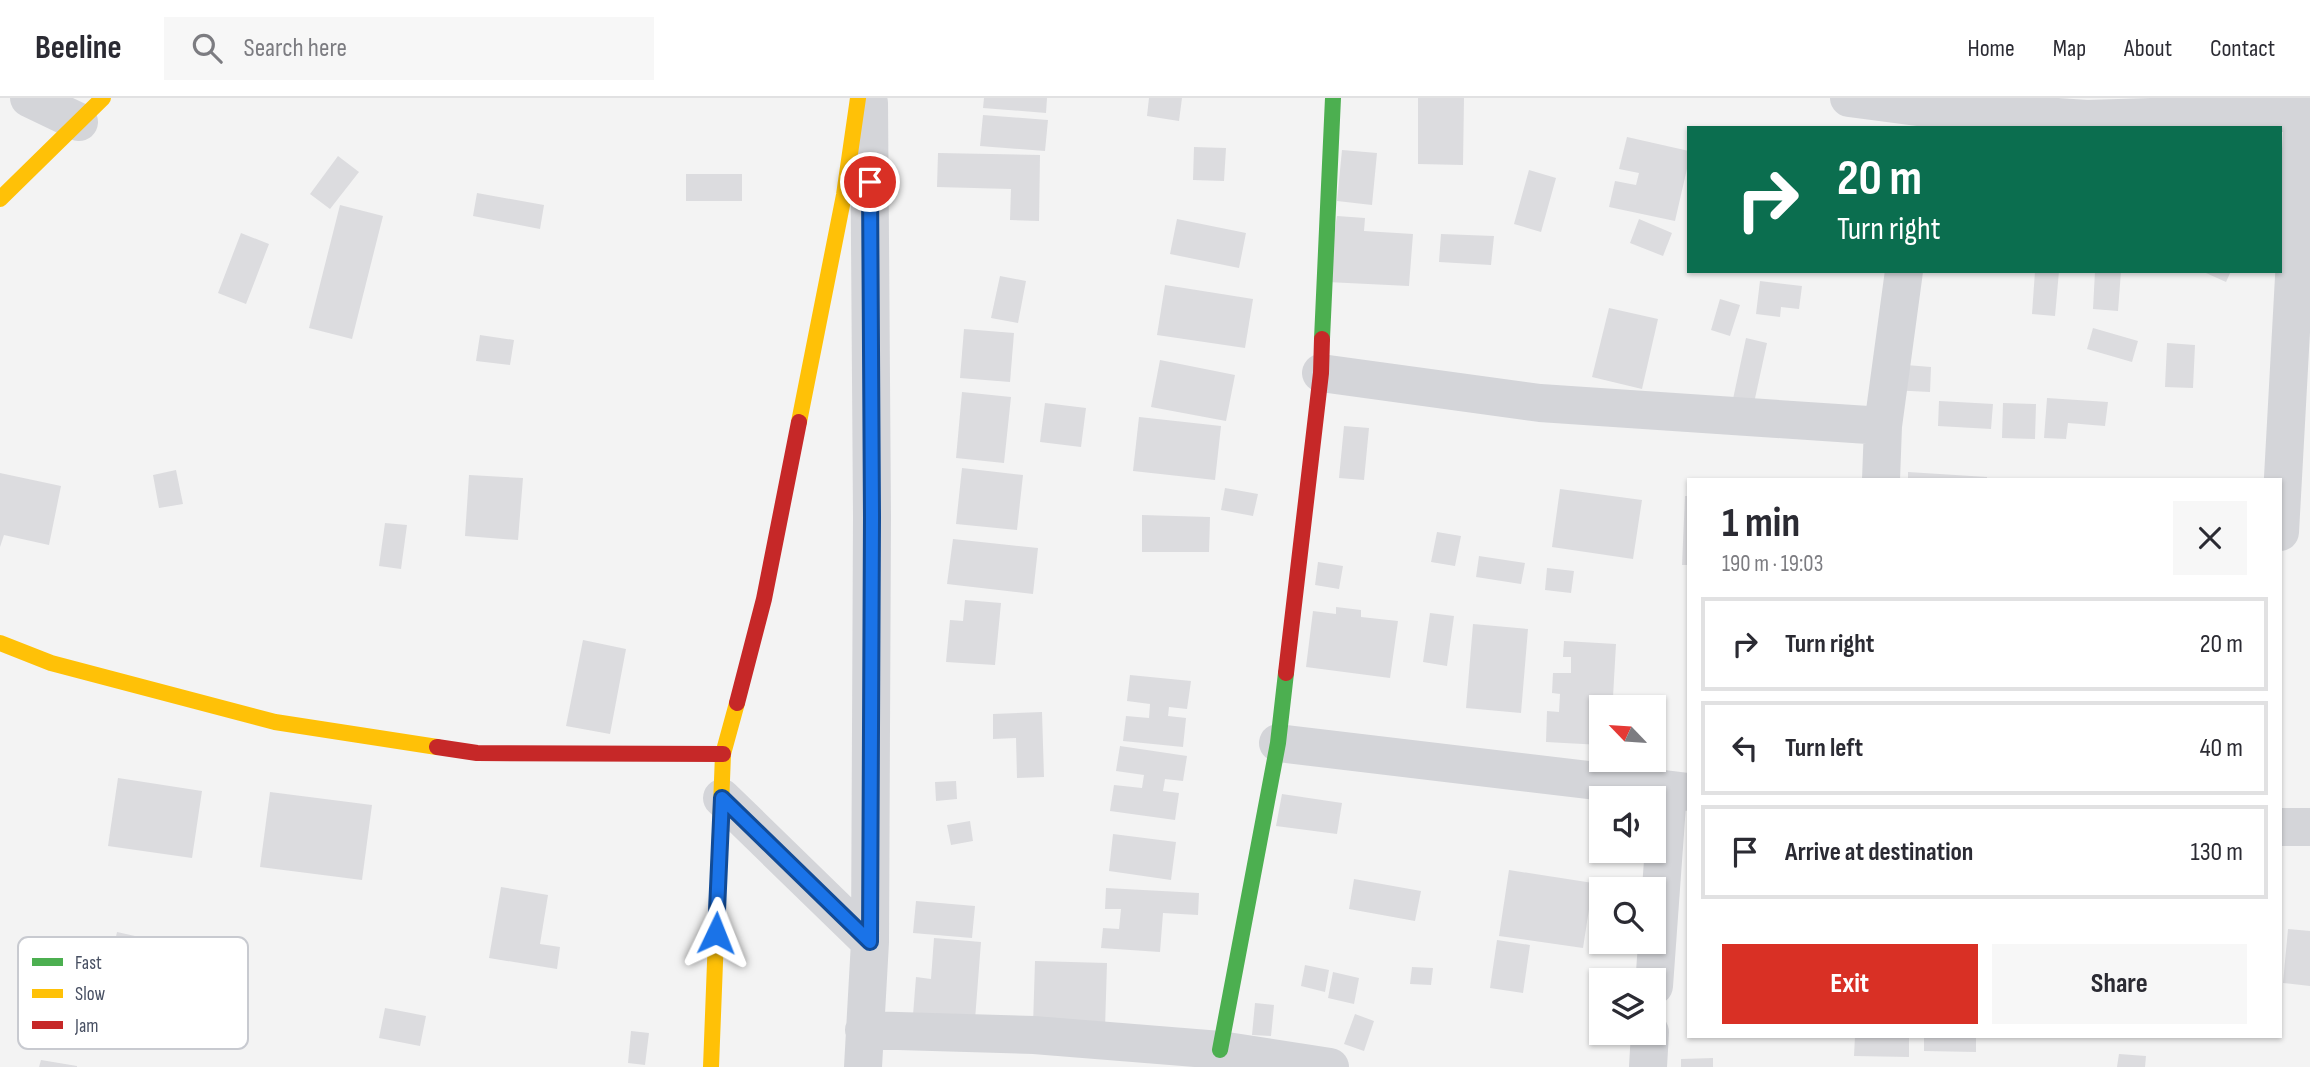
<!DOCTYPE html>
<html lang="en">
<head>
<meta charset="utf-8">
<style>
  :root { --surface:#fff; --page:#f7f7f7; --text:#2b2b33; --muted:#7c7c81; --line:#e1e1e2; --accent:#d93025 }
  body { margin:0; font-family:"Sofia Sans Condensed",sans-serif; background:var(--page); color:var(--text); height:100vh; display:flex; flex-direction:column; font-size:26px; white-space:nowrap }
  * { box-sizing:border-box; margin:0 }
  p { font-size:23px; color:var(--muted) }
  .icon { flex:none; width:38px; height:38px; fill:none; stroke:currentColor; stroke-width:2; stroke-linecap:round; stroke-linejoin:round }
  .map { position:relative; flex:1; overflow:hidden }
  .details { position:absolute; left:1687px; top:380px; width:595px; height:560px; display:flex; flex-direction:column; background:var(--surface); border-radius:0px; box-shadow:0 2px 5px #0004 }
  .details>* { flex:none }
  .banner { position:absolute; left:1687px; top:28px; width:595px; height:147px; border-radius:0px; box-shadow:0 2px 5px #0004; background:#0b6e4f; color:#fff; overflow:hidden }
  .needle { width:46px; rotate:295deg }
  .controls { position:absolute; left:1589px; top:597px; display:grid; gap:14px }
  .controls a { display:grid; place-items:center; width:77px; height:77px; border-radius:0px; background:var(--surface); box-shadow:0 2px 5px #0004; font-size:35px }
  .pin { position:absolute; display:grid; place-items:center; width:60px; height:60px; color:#fff; margin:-30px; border:4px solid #fff; border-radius:50%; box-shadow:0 2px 7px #0007 }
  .me { position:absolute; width:77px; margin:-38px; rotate:2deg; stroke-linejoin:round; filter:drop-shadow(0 0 5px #0008) }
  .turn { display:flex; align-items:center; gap:24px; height:147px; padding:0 35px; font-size:32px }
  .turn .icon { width:91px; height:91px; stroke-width:2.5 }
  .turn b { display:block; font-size:49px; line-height:60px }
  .round { display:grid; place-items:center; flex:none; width:74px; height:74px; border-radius:0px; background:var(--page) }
  .headline { display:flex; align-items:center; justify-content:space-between; height:119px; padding:0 35px }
  h1 { font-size:42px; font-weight:700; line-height:52px }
  .primary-button { display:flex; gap:14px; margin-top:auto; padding:14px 35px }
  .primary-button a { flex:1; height:80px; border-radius:0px; background:var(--accent); color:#fff; font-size:28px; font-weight:700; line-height:80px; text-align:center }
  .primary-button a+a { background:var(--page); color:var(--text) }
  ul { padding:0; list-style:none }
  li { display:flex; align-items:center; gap:21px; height:94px; margin:0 14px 10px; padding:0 21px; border:4px solid var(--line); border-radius:0px }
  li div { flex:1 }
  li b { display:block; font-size:26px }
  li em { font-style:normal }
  header { display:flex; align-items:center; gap:42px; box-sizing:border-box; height:98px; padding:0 35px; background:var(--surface); border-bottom:2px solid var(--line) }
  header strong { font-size:33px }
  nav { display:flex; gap:38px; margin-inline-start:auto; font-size:24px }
  .search { width:490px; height:63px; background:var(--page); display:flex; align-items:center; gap:18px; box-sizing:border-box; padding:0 24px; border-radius:0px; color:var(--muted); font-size:26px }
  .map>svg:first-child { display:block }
  .building { fill:#dcdcdf }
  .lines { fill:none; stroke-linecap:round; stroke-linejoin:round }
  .street { stroke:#d4d5d9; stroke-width:38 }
  .fast { stroke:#4caf50; stroke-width:16 }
  .slow { stroke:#ffc107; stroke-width:16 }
  .jam { stroke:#c62828; stroke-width:16 }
  .route-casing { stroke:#114b97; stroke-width:18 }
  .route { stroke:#1a73e8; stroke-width:12 }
  .key { fill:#fff; stroke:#c8cad0; stroke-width:2 }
  .key-label { font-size:19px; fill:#474f62 }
</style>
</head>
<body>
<header>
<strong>Beeline</strong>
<div class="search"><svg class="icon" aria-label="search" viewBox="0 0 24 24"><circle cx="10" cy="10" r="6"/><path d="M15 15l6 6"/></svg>Search here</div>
<nav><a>Home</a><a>Map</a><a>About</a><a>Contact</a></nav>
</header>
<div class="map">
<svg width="2310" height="969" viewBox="0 0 2310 969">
  <rect width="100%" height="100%" fill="#f3f3f3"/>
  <!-- building -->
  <path class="building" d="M 984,0 L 1047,0 L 1046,15 L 983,10 Z
    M 1149,0 L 1182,0 L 1179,23 L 1147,18 Z
    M 1418,0 L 1464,0 L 1463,67 L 1418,66 Z
    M 983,17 L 1048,22 L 1045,53 L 980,48 Z
    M 1627,39 L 1689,53 L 1689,62 L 1675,123 L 1609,109 L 1615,83 L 1636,87 L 1639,75 L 1619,71 Z
    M 1194,49 L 1226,50 L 1224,83 L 1193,82 Z
    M 1342,52 L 1377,55 L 1372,107 L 1337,103 Z
    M 938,55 L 1040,57 L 1039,123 L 1010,122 L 1011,91 L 937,89 Z
    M 338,58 L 359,74 L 330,111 L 310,96 Z
    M 1529,72 L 1556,80 L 1541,134 L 1514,126 Z
    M 686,76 L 742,76 L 742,103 L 686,103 Z
    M 477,95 L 544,107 L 540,131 L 473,118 Z
    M 340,107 L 383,118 L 352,241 L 309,230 Z
    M 1337,118 L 1365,120 L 1364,133 L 1413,136 L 1409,188 L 1327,184 Z
    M 1177,121 L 1246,135 L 1239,170 L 1170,156 Z
    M 1639,121 L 1672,135 L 1663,158 L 1630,145 Z
    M 241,135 L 269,146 L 246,206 L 218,195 Z
    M 1441,136 L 1494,138 L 1491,167 L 1439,164 Z
    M 2035,173 L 2059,173 L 2055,218 L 2032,216 Z
    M 2095,173 L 2121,173 L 2118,213 L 2093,211 Z
    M 2207,173 L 2231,173 L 2226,184 L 2206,175 Z
    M 1000,178 L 1026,183 L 1018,225 L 991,220 Z
    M 1760,183 L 1802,188 L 1799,211 L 1781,209 L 1780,219 L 1756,216 Z
    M 1165,187 L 1253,201 L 1245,250 L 1157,237 Z
    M 1720,201 L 1740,207 L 1730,238 L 1711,232 Z
    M 1609,210 L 1658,221 L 1642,291 L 1592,279 Z
    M 2093,230 L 2138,243 L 2132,264 L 2087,251 Z
    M 964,231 L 1014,235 L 1010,284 L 960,280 Z
    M 480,237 L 514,242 L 510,267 L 476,263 Z
    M 1746,240 L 1767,245 L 1754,305 L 1733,301 Z
    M 2167,245 L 2195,247 L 2193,290 L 2165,289 Z
    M 1160,262 L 1235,277 L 1226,323 L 1151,309 Z
    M 1893,266 L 1931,269 L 1930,294 L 1891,292 Z
    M 962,294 L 1011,299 L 1004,365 L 956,360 Z
    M 2047,300 L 2108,304 L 2105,328 L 2068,325 L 2066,341 L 2044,340 Z
    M 1939,303 L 1993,306 L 1991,331 L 1938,328 Z
    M 1045,305 L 1086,310 L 1081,349 L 1040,344 Z
    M 2003,305 L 2036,306 L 2035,341 L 2002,340 Z
    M 1139,319 L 1221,328 L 1215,382 L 1133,373 Z
    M 1344,328 L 1369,330 L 1364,382 L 1339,380 Z
    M 962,370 L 1023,377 L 1017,432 L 956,426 Z
    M 176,372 L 183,406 L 159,410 L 153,377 Z
    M 1908,374 L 1987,379 L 1987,382 L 1908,382 Z
    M 0,375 L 61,388 L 49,447 L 4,437 L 0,449 Z
    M 469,377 L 523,380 L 518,442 L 465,438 Z
    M 1225,390 L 1258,396 L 1253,418 L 1221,412 Z
    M 1560,391 L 1642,402 L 1633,461 L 1552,449 Z
    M 1685,398 L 1689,398 L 1689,467 L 1682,467 Z
    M 1142,417 L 1210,419 L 1209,454 L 1142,454 Z
    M 385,425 L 407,427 L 401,471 L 379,468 Z
    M 1437,434 L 1461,438 L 1455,468 L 1431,464 Z
    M 953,441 L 1038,450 L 1033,496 L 947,486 Z
    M 1479,458 L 1525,465 L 1521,486 L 1476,479 Z
    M 1318,464 L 1343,468 L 1339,491 L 1315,487 Z
    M 1547,470 L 1574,473 L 1571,495 L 1545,492 Z
    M 965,502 L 1001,505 L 995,567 L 946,564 L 950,522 L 963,523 Z
    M 1336,509 L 1361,512 L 1361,519 L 1398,523 L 1390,580 L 1306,569 L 1313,513 L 1336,516 Z
    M 1430,515 L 1454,518 L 1447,568 L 1423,564 Z
    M 1473,526 L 1528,531 L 1521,615 L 1466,610 Z
    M 583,542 L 626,551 L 610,636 L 566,628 Z
    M 1564,543 L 1616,546 L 1613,599 L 1627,600 L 1627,609 L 1601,609 L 1601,647 L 1546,644 L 1547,613 L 1559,614 L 1560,596 L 1552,595 L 1553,575 L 1571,575 L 1571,559 L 1563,559 Z
    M 1130,577 L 1191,583 L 1187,611 L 1169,609 L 1168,618 L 1186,620 L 1183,649 L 1123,643 L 1126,618 L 1149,620 L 1150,606 L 1127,603 Z
    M 1042,614 L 1044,679 L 1017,680 L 1016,640 L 993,641 L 993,616 Z
    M 1120,648 L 1187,658 L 1183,683 L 1165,681 L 1163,693 L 1179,695 L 1175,722 L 1110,713 L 1114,687 L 1142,690 L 1144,677 L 1116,673 Z
    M 118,680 L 202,693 L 192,760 L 108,748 Z
    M 956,683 L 957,701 L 936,703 L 935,684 Z
    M 270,694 L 372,707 L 362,782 L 260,769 Z
    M 1282,696 L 1342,705 L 1337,736 L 1276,728 Z
    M 970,723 L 973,743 L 951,747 L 947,727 Z
    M 1113,736 L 1176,744 L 1171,782 L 1109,773 Z
    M 1509,772 L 1593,785 L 1583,850 L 1499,838 Z
    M 1354,781 L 1421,793 L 1415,823 L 1349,811 Z
    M 501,789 L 548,797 L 540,846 L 560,849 L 557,871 L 489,860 Z
    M 1106,790 L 1199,795 L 1198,817 L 1163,815 L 1160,854 L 1101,850 L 1103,830 L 1119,831 L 1121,811 L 1105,811 Z
    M 916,803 L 975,808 L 972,840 L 913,835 Z
    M 2288,831 L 2310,833 L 2310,888 L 2283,885 Z
    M 117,834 L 162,844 L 156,871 L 111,862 Z
    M 934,840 L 981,844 L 975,922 L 913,917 L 916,879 L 931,881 Z
    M 1497,842 L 1530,847 L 1523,895 L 1490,890 Z
    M 1035,863 L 1107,865 L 1105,931 L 1033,928 Z
    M 1305,867 L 1329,872 L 1325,894 L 1301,888 Z
    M 1412,869 L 1433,870 L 1431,887 L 1410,886 Z
    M 1333,874 L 1359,880 L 1354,906 L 1328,900 Z
    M 1255,905 L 1274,907 L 1271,938 L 1252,937 Z
    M 385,910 L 426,918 L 420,948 L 379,940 Z
    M 1355,916 L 1374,923 L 1364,953 L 1344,946 Z
    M 631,933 L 649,935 L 645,967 L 628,965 Z
    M 1855,938 L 1909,938 L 1909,959 L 1854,958 Z
    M 1924,938 L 1976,938 L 1976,954 L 1924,953 Z
    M 2119,956 L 2146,958 L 2145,969 L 2117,969 Z
    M 1713,960 L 1713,969 L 1681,969 L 1681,961 Z
    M 41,962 L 77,968 L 77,969 L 39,969 Z"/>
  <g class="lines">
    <!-- street -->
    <path class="street" d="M 29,0 L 79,24
      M 1849,0 L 1925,10 L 2087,21 L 2310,14
      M 1321,275 L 1540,305 L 1883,328
      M 1881,382 L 1883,328 L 1904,173
      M 2280,434 L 2303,15
      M 1278,645 L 1689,694
      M 722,700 L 870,844
      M 2280,729 L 2310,729
      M 1654,888 L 1668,693
      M 864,932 L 1034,937 L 1220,952 L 1330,969
      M 863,969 L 870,844 L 872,419 L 869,5
      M 1648,969 L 1650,934"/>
    <!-- fast -->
    <path class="fast" d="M 1322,241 L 1333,0
      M 1220,952 L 1278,645 L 1286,575"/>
    <!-- slow -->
    <path class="slow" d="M 0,101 L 103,0
      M 799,324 L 844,97 L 858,0
      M 0,545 L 51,565 L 275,624 L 437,649
      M 711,969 L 723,656 L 737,605"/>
    <!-- jam -->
    <path class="jam" d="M 1286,575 L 1321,275 L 1322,241
      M 737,605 L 764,501 L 799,324
      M 437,649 L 477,655 L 723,656"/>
  </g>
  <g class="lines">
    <defs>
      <path id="route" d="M 716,835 L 722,700 L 870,844 L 872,419 L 870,84"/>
    </defs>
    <!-- route casing -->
    <use href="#route" class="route-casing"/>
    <!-- route -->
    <use href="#route" class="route"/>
  </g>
  <!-- legend -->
  <rect x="18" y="839" width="230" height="112" rx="10" class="key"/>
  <rect x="32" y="860" width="31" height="8" fill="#4caf50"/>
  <rect x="32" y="891" width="31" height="9" fill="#ffc107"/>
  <rect x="32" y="923" width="31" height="8" fill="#c62828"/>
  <g class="key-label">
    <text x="75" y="871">Fast</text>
    <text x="75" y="902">Slow</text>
    <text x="75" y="934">Jam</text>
  </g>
</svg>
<div class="controls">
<a><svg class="needle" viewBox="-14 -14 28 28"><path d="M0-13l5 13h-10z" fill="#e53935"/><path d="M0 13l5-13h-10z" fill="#7c7c81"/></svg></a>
<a><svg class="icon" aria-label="sound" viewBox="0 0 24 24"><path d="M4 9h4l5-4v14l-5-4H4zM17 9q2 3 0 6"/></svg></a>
<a><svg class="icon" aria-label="search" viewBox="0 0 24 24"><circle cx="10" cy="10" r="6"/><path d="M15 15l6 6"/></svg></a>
<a><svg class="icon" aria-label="layers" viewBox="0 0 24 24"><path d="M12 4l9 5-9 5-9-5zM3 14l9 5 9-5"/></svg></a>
</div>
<div class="pin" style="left:870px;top:84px;background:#d93025"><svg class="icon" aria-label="arrive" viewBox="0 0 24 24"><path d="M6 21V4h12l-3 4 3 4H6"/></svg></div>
<svg class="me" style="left:716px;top:835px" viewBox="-20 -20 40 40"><path d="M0-17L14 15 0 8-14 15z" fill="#1a73e8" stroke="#fff" stroke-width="4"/></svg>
<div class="banner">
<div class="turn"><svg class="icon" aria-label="right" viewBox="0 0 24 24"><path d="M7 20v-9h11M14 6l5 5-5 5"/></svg><div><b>20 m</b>Turn right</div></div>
</div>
<section class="details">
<div class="headline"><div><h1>1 min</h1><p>190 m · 19:03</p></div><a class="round"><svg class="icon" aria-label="close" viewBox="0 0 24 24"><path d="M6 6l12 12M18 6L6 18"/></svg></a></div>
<ul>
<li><svg class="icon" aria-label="right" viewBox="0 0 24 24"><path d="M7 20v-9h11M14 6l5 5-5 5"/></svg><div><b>Turn right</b></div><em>20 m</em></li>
<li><svg class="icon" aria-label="left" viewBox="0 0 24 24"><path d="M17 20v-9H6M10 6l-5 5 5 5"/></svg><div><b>Turn left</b></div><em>40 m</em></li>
<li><svg class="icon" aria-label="arrive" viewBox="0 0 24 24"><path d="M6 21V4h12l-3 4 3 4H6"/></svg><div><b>Arrive at destination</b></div><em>130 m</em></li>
</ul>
<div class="primary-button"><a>Exit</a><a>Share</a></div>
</section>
</div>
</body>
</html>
